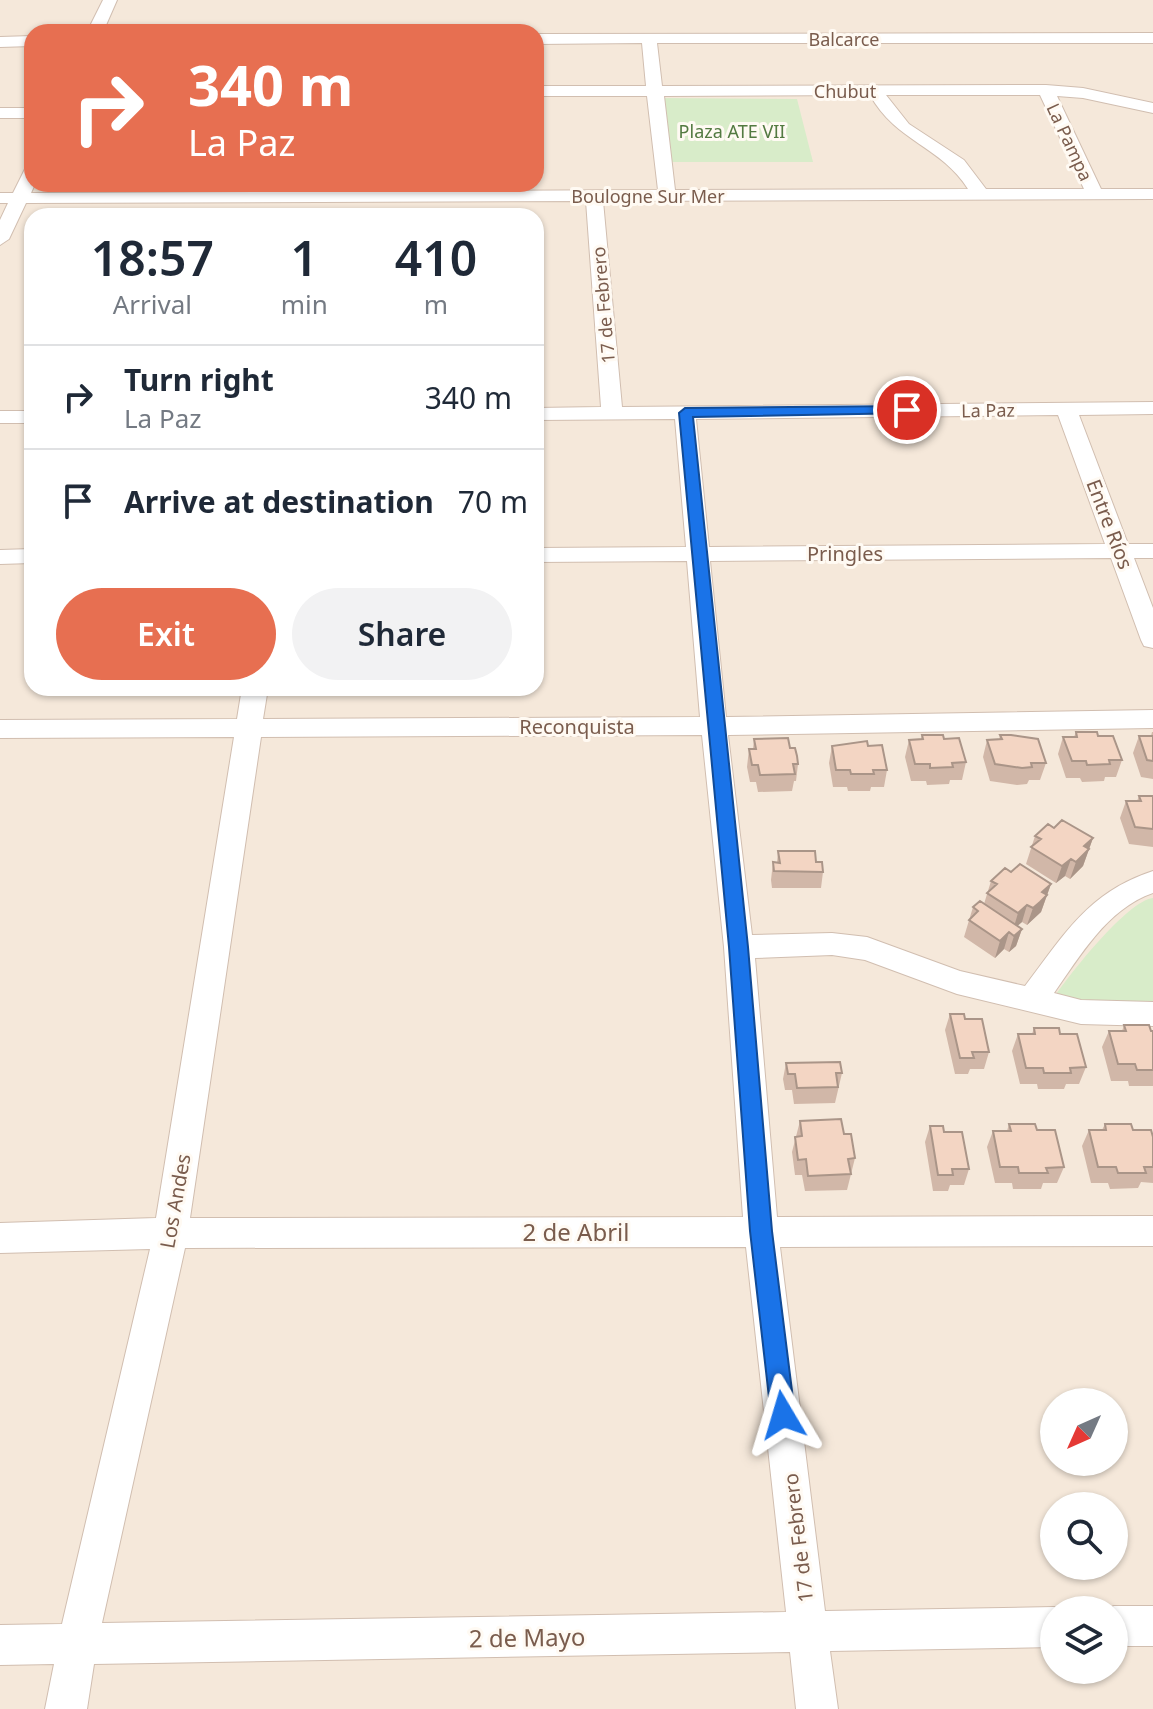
<!DOCTYPE html>
<html lang="en">
<head>
<meta charset="utf-8">
<style>
  :root { --surface:#fff; --page:#f2f2f3; --text:#1f2937; --muted:#747a83; --line:#e0e1e3; --accent:#e76f51 }
  body { margin:0; font-family:"Noto Sans",sans-serif; background:var(--page); color:var(--text); height:100vh; display:flex; flex-direction:column; font-size:30px; white-space:nowrap }
  * { box-sizing:border-box; margin:0 }
  p { font-size:26px; color:var(--muted) }
  .icon { flex:none; width:44px; height:44px; fill:none; stroke:currentColor; stroke-width:2; stroke-linecap:round; stroke-linejoin:round }
  .map { position:relative; flex:1; overflow:hidden }
  .panel { position:absolute; left:24px; top:208px; width:520px; height:488px; display:flex; flex-direction:column; background:var(--surface); border-radius:24px; box-shadow:0 2px 6px #0004 }
  .panel>* { flex:none }
  .hud { position:absolute; left:24px; top:24px; width:520px; height:168px; border-radius:24px; box-shadow:0 2px 6px #0004; background:#e76f51; color:#fff; overflow:hidden }
  .needle { width:52px; rotate:225deg }
  .buttons { position:absolute; left:1040px; top:1388px; display:grid; gap:16px }
  .buttons a { display:grid; place-items:center; width:88px; height:88px; border-radius:50%; background:var(--surface); box-shadow:0 2px 6px #0004; font-size:40px }
  .pin { position:absolute; display:grid; place-items:center; width:68px; height:68px; color:#fff; margin:-34px; border:4px solid #fff; border-radius:50%; box-shadow:0 2px 8px #0007 }
  .me { position:absolute; width:88px; margin:-44px; rotate:353deg; stroke-linejoin:round; filter:drop-shadow(0 0 6px #0008) }
  .turn { display:flex; align-items:center; gap:28px; height:168px; padding:0 32px; font-size:36px }
  .turn .icon { width:104px; height:104px; stroke-width:2.5 }
  .turn b { display:block; font-size:56px; line-height:68px }
  .eta { display:flex; justify-content:space-evenly; align-items:center; height:136px; text-align:center }
  .eta b { font-size:48px; font-weight:600; line-height:56px }
  .action { display:flex; gap:16px; margin-top:auto; padding:16px 32px }
  .action a { flex:1; height:92px; border-radius:48px; background:var(--accent); color:#fff; font-size:32px; font-weight:600; line-height:92px; text-align:center }
  .action a+a { background:var(--page); color:var(--text) }
  ul { padding:0; list-style:none }
  li { display:flex; align-items:center; gap:24px; height:104px; padding:0 32px; border-top:2px solid var(--line) }
  li div { flex:1 }
  li b { display:block; font-size:30px }
  li em { font-style:normal }
  .map>svg:first-child { display:block }
  .residential { fill:#f5e8da; fill-rule:evenodd }
  .green { fill:#d8ecc9 }
  .lines { fill:none; stroke-linecap:round; stroke-linejoin:round }
  .street-casing { stroke:#d1beb0; stroke-width:2 }
  .street { fill:#fff; fill-rule:evenodd }
  .wall { fill:#d1b7a8 }
  .shaded-wall { fill:#aa9588 }
  .building { fill:#f3d5c3; stroke:#aa9588; stroke-width:2 }
  .route { fill:#1a73e8; stroke:#114b97; stroke-width:2 }
  .labels { text-anchor:middle; dominant-baseline:central; stroke-width:6; stroke-linejoin:round; paint-order:stroke }
  .far-street-label { font-size:18px; fill:#7a5c4d; stroke:#fffaf3 }
  .far-park-label { font-size:18px; fill:#537a41; stroke:#fffaf3 }
  .street-label { font-size:20px; fill:#7a5c4d; stroke:#fffaf3 }
  .near-street-label { font-size:24px; fill:#7a5c4d; stroke:#fffaf3 }
</style>
</head>
<body>
<div class="map">
<svg width="1153" height="1709" viewBox="0 0 1153 1709">
  <rect width="100%" height="100%" fill="#fdf6ec"/>
  <!-- residential -->
  <path class="residential" d="M 0,0 L 1153,0 L 1153,1709 L 0,1709 ZM 32,32 L 536,32 L 536,184 L 32,184 ZM 32,216 L 536,216 L 536,688 L 32,688 ZM 1054,1402 L 1114,1402 L 1114,1462 L 1054,1462 ZM 1054,1506 L 1114,1506 L 1114,1566 L 1054,1566 ZM 1054,1610 L 1114,1610 L 1114,1670 L 1054,1670 Z"/>
  <!-- green -->
  <path class="green" d="M 656,98 L 797,99 L 813,162 L 663,162 Z
    M 1153,898 L 1153,1004 L 1099,1005 L 1055,996 C 1070,974 1127,901 1153,898 Z"/>
  <g class="lines">
    <defs>
      <path id="street" d="M 103,0 L 117,0 L 103,32 L 87,32 Z
        M 1153,33 L 1153,43 L 657,43 L 662,86 L 1046,85 L 1083,88 L 1153,103 L 1153,113 L 1083,98 L 1057,96 L 1101,189 L 1153,189 L 1153,199 L 603,201 L 622,407 L 1153,402 L 1153,414 L 1079,415 L 1128,544 L 1153,544 L 1153,558 L 1134,558 L 1153,608 L 1153,648 L 1144,646 L 1141,640 L 1111,558 L 710,561 L 726,717 L 1153,710 L 1153,728 L 728,735 L 752,935 L 832,933 L 867,937 L 960,971 L 1025,986 C 1064,935 1088,892 1153,871 L 1153,893 C 1107,909 1080,956 1054,993 L 1081,1000 L 1153,1002 L 1153,1026 L 1081,1024 L 957,994 L 865,960 L 832,955 L 755,958 L 777,1217 L 1153,1216 L 1153,1246 L 780,1247 L 825,1611 L 1054,1607 L 1061,1610 L 1054,1610 L 1054,1647 L 830,1651 L 838,1709 L 796,1709 L 790,1652 L 94,1664 L 87,1709 L 45,1709 L 54,1664 L 0,1665 L 0,1625 L 62,1624 L 150,1249 L 0,1253 L 0,1223 L 156,1218 L 234,737 L 0,738 L 0,720 L 237,719 L 242,688 L 268,688 L 263,719 L 700,717 L 687,561 L 536,562 L 536,548 L 686,547 L 675,419 L 536,420 L 536,408 L 601,407 L 586,201 L 26,203 L 9,239 L 0,245 L 0,220 L 8,203 L 0,203 L 0,193 L 13,193 L 26,167 L 32,166 L 32,184 L 35,184 L 31,193 L 658,190 L 647,96 L 536,96 L 536,86 L 646,86 L 642,43 L 536,44 L 536,34 ZM 870,95 C 896,142 941,146 968,189 L 675,190 L 664,96 ZM 886,95 L 1040,95 L 1084,189 L 986,189 L 964,160 L 909,124 ZM 1058,415 L 1105,544 L 709,547 L 696,419 ZM 702,735 L 724,947 L 743,1217 L 190,1218 L 261,737 ZM 746,1247 L 786,1612 L 102,1623 L 185,1248 Z
        M 32,36 L 32,46 L 0,47 L 0,37 Z
        M 0,108 L 32,108 L 32,118 L 0,118 Z
        M 0,411 L 32,411 L 32,423 L 0,423 Z
        M 32,549 L 32,563 L 0,564 L 0,550 Z
        M 1114,1606 L 1153,1606 L 1153,1646 L 1114,1646 L 1114,1610 L 1104,1610 Z"/>
    </defs>
    <!-- street casing -->
    <use href="#street" class="street-casing"/>
    <!-- street -->
    <use href="#street" class="street"/>
  </g>
  <!-- wall -->
  <path class="wall" d="M 1076,732 L 1098,736 L 1122,760 L 1116,777 L 1105,777 L 1104,781 L 1082,782 L 1080,778 L 1066,778 L 1058,754 L 1063,737 L 1074,737 Z
    M 1152,732 L 1153,732 L 1153,779 L 1141,777 L 1133,753 L 1139,736 L 1151,736 Z
    M 922,735 L 944,739 L 966,762 L 962,780 L 950,780 L 949,784 L 927,785 L 926,781 L 911,781 L 905,757 L 909,740 L 921,739 Z
    M 1000,735 L 1046,763 L 1040,780 L 1029,780 L 1027,784 L 1017,785 L 990,781 L 983,757 L 987,740 L 999,740 Z
    M 754,739 L 790,748 L 798,764 L 796,781 L 794,781 L 792,791 L 758,792 L 756,782 L 750,782 L 747,767 L 749,749 L 753,749 Z
    M 832,746 L 868,746 L 887,770 L 884,787 L 871,787 L 870,791 L 848,791 L 847,787 L 833,787 L 829,763 Z
    M 1139,796 L 1153,796 L 1153,847 L 1129,844 L 1120,818 L 1126,801 L 1137,801 Z
    M 1054,828 L 1093,838 L 1083,866 L 1070,879 L 1065,876 L 1056,883 L 1026,864 L 1035,836 Z
    M 778,851 L 816,862 L 823,872 L 821,888 L 772,888 L 771,880 L 773,862 L 777,863 Z
    M 1011,872 L 1051,884 L 1041,912 L 1027,925 L 1022,922 L 1017,926 L 1022,929 L 1016,946 L 1009,952 L 1004,949 L 995,958 L 964,937 L 973,907 L 984,904 L 991,881 Z
    M 950,1014 L 965,1019 L 989,1052 L 984,1069 L 970,1069 L 968,1074 L 955,1074 L 945,1030 Z
    M 1124,1025 L 1153,1031 L 1153,1086 L 1129,1086 L 1128,1081 L 1111,1081 L 1102,1047 L 1109,1031 L 1122,1031 Z
    M 1034,1028 L 1060,1034 L 1086,1067 L 1079,1084 L 1066,1084 L 1064,1089 L 1038,1089 L 1037,1084 L 1020,1084 L 1012,1051 L 1018,1034 L 1032,1034 Z
    M 786,1063 L 842,1073 L 835,1103 L 794,1104 L 792,1090 L 785,1090 L 783,1079 Z
    M 800,1121 L 844,1134 L 855,1158 L 847,1190 L 805,1191 L 802,1175 L 795,1175 L 792,1152 Z
    M 1009,1124 L 1037,1130 L 1064,1167 L 1057,1183 L 1043,1183 L 1041,1189 L 1013,1189 L 1012,1183 L 995,1183 L 987,1147 L 993,1131 L 1007,1131 Z
    M 1105,1124 L 1133,1130 L 1153,1137 L 1153,1183 L 1141,1182 L 1138,1188 L 1110,1189 L 1108,1183 L 1091,1183 L 1082,1146 L 1089,1130 L 1102,1130 Z
    M 930,1126 L 944,1132 L 969,1169 L 964,1185 L 950,1185 L 948,1191 L 933,1191 L 925,1142 Z"/>
  <!-- shaded-wall -->
  <path class="shaded-wall" d="M 1093,838 L 1083,866 L 1070,879 L 1076,862 L 1084,846 Z
    M 1071,859 L 1065,876 L 1056,883 L 1062,866 Z
    M 1051,884 L 1041,912 L 1027,925 L 1033,908 L 1042,892 Z
    M 1027,905 L 1022,922 L 1013,930 L 1018,913 Z
    M 1022,929 L 1016,946 L 1009,952 L 1014,936 Z
    M 1009,932 L 1004,949 L 995,958 L 1000,941 Z"/>
  <!-- building -->
  <path class="building" d="M 1076,732 L 1097,732 L 1098,736 L 1113,736 L 1122,760 L 1109,760 L 1110,764 L 1087,765 L 1086,761 L 1072,761 L 1063,737 L 1077,737 Z
    M 922,735 L 943,735 L 944,739 L 959,738 L 966,762 L 952,763 L 953,767 L 930,768 L 930,764 L 915,764 L 909,740 L 923,739 Z
    M 1000,735 L 1011,735 L 1038,739 L 1046,763 L 1031,763 L 1032,767 L 1022,768 L 995,764 L 987,740 L 1002,739 Z
    M 1139,736 L 1153,736 L 1153,761 L 1147,760 Z
    M 788,738 L 790,748 L 795,748 L 797,756 L 798,764 L 793,764 L 795,774 L 760,775 L 758,765 L 752,765 L 749,749 L 756,749 L 754,739 Z
    M 867,741 L 868,746 L 882,745 L 887,770 L 873,770 L 874,774 L 851,774 L 850,770 L 836,770 L 832,746 Z
    M 1139,796 L 1153,796 L 1153,829 L 1135,827 L 1126,801 L 1141,801 Z
    M 1062,820 L 1093,838 L 1084,846 L 1089,849 L 1076,862 L 1071,859 L 1062,866 L 1031,847 L 1041,839 L 1035,836 L 1048,824 L 1054,828 Z
    M 778,851 L 815,851 L 816,862 L 822,862 L 823,872 L 774,871 L 773,862 L 780,863 Z
    M 1020,864 L 1051,884 L 1042,892 L 1047,895 L 1040,902 L 1033,908 L 1027,905 L 1018,913 L 987,893 L 997,884 L 991,881 L 1005,868 L 1011,872 Z
    M 980,901 L 1022,929 L 1014,936 L 1009,932 L 1000,941 L 969,920 L 978,911 L 973,907 Z
    M 950,1014 L 964,1014 L 965,1019 L 982,1019 L 989,1052 L 972,1052 L 974,1058 L 960,1058 Z
    M 1124,1025 L 1149,1025 L 1151,1031 L 1153,1031 L 1153,1070 L 1137,1070 L 1135,1064 L 1118,1064 L 1109,1031 L 1126,1031 Z
    M 1034,1028 L 1059,1028 L 1060,1034 L 1077,1034 L 1086,1067 L 1070,1068 L 1071,1073 L 1044,1073 L 1043,1068 L 1026,1068 L 1018,1034 L 1035,1034 Z
    M 840,1062 L 842,1073 L 836,1073 L 838,1087 L 797,1088 L 795,1074 L 788,1074 L 786,1063 Z
    M 841,1119 L 844,1134 L 851,1134 L 855,1158 L 848,1159 L 851,1174 L 808,1176 L 806,1159 L 798,1160 L 795,1137 L 802,1136 L 800,1121 Z
    M 1009,1124 L 1035,1124 L 1037,1130 L 1055,1130 L 1064,1167 L 1046,1168 L 1048,1173 L 1019,1173 L 1018,1167 L 1000,1167 L 993,1131 L 1011,1131 Z
    M 1105,1124 L 1131,1124 L 1133,1130 L 1151,1130 L 1153,1137 L 1153,1167 L 1144,1167 L 1146,1173 L 1118,1173 L 1116,1167 L 1098,1167 L 1089,1130 L 1106,1130 Z
    M 930,1126 L 943,1126 L 944,1132 L 962,1132 L 969,1169 L 952,1169 L 953,1175 L 938,1175 Z"/>
  <!-- route -->
  <path class="route" d="M 907,406 L 914,410 L 912,413 L 693,417 L 748,947 L 772,1231 L 795,1415 L 792,1423 L 783,1427 L 775,1423 L 771,1415 L 750,1231 L 729,947 L 679,413 L 685,408 Z"/>
  <g class="labels">
    <!-- far-street labels -->
    <g class="far-street-label">
      <text x="844" y="39">Balcarce</text>
      <text x="845" y="91">Chubut</text>
      <text transform="translate(1070 142) rotate(65)">La Pampa</text>
      <text x="648" y="196">Boulogne Sur Mer</text>
      <text transform="translate(603 305) rotate(-95)">17 de Febrero</text>
      <text transform="translate(988 410) rotate(-1)">La Paz</text>
    </g>
    <!-- far-park labels -->
    <g class="far-park-label">
      <text x="732" y="131">Plaza ATE VII</text>
    </g>
    <!-- street labels -->
    <g class="street-label">
      <text transform="translate(1110 524) rotate(69)">Entre Ríos</text>
      <text x="845" y="553">Pringles</text>
      <text x="577" y="726">Reconquista</text>
      <text transform="translate(175 1201) rotate(-80)">Los Andes</text>
      <text transform="translate(798 1538) rotate(-97)">17 de Febrero</text>
    </g>
    <!-- near-street labels -->
    <g class="near-street-label">
      <text x="576" y="1231">2 de Abril</text>
      <text transform="translate(527 1637) rotate(-1)">2 de Mayo</text>
    </g>
  </g>
</svg>
<div class="buttons">
<a><svg class="needle" viewBox="-14 -14 28 28"><path d="M0-13l5 13h-10z" fill="#e53935"/><path d="M0 13l5-13h-10z" fill="#747a83"/></svg></a>
<a><svg class="icon" aria-label="search" viewBox="0 0 24 24"><circle cx="10" cy="10" r="6"/><path d="M15 15l6 6"/></svg></a>
<a><svg class="icon" aria-label="layers" viewBox="0 0 24 24"><path d="M12 4l9 5-9 5-9-5zM3 14l9 5 9-5"/></svg></a>
</div>
<div class="pin" style="left:907px;top:410px;background:#d93025"><svg class="icon" aria-label="arrive" viewBox="0 0 24 24"><path d="M6 21V4h12l-3 4 3 4H6"/></svg></div>
<svg class="me" style="left:783px;top:1415px" viewBox="-20 -20 40 40"><path d="M0-17L14 15 0 8-14 15z" fill="#1a73e8" stroke="#fff" stroke-width="4"/></svg>
<div class="hud">
<div class="turn"><svg class="icon" aria-label="right" viewBox="0 0 24 24"><path d="M7 20v-9h11M14 6l5 5-5 5"/></svg><div><b>340 m</b>La Paz</div></div>
</div>
<section class="panel">
<div class="eta">
<div><b>18:57</b><p>Arrival</p></div>
<div><b>1</b><p>min</p></div>
<div><b>410</b><p>m</p></div>
</div>
<ul>
<li><svg class="icon" aria-label="right" viewBox="0 0 24 24"><path d="M7 20v-9h11M14 6l5 5-5 5"/></svg><div><b>Turn right</b><p>La Paz</p></div><em>340 m</em></li>
<li><svg class="icon" aria-label="arrive" viewBox="0 0 24 24"><path d="M6 21V4h12l-3 4 3 4H6"/></svg><div><b>Arrive at destination</b></div><em>70 m</em></li>
</ul>
<div class="action"><a>Exit</a><a>Share</a></div>
</section>
</div>
</body>
</html>
